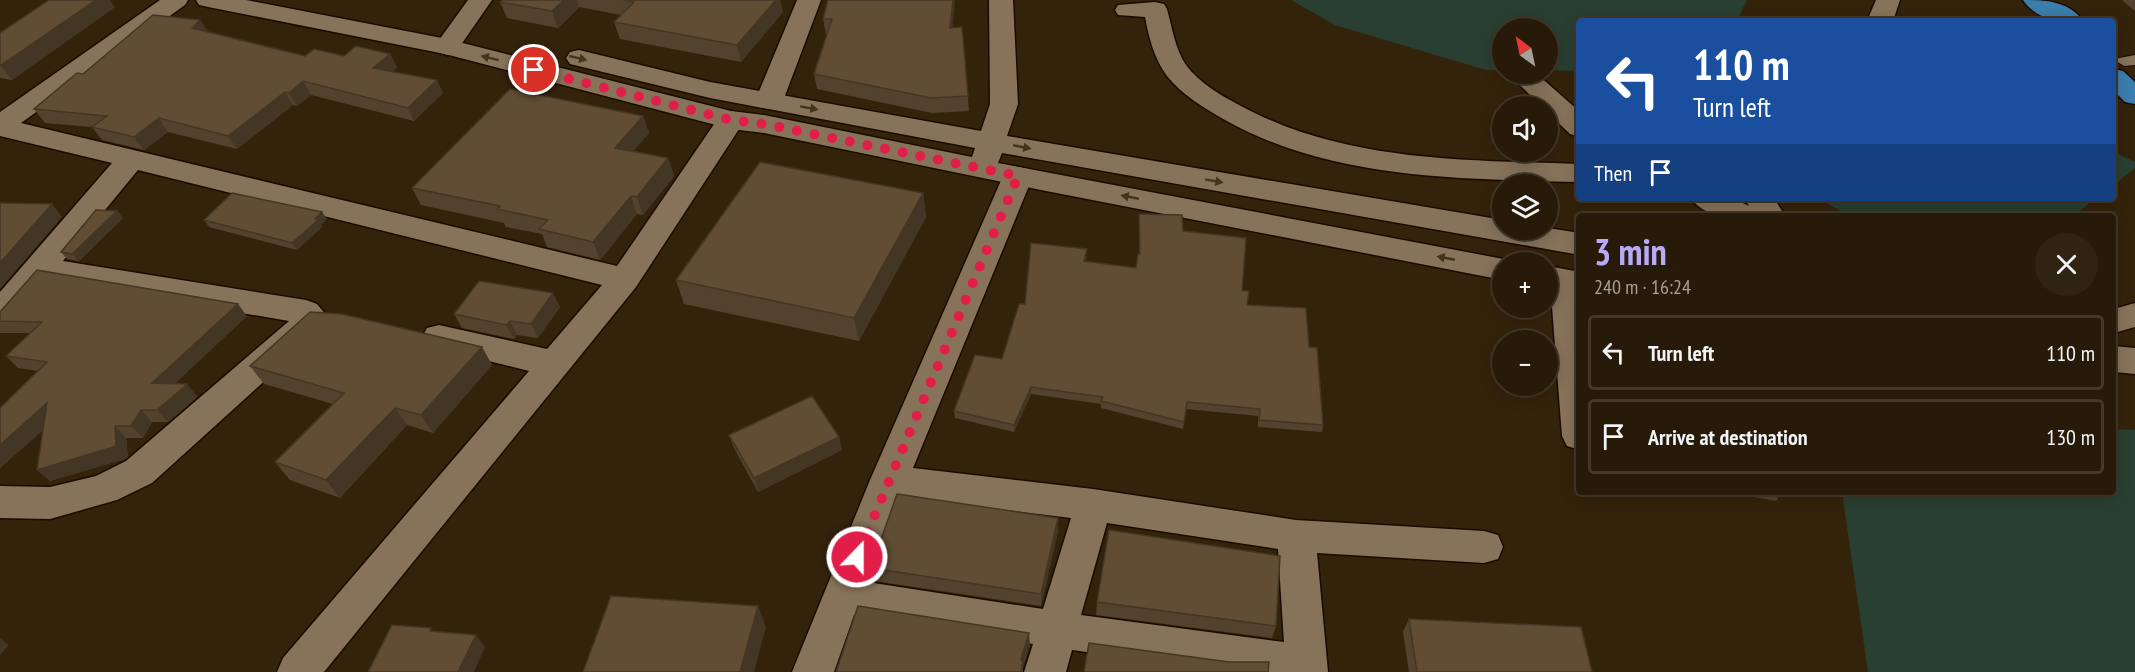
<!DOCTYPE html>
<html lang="en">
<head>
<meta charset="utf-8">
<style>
  :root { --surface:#271a08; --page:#2f2312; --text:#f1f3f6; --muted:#a4a19c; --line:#433829; --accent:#b7abf8 }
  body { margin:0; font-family:"PT Sans Narrow",sans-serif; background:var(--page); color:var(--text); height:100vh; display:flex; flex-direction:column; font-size:22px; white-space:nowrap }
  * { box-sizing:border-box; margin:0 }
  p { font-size:20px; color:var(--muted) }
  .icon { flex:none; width:33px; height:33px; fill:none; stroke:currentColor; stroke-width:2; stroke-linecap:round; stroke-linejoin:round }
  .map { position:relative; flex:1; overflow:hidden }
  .side { position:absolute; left:1576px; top:213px; width:540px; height:282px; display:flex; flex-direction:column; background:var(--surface); border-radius:6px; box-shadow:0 3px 15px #0003,0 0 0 2px var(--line) }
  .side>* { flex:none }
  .top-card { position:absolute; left:1576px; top:18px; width:540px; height:183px; border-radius:6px; box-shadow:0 3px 15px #0003,0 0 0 2px var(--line); background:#1a4fa0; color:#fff; overflow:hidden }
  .needle { width:39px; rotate:327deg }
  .buttons { position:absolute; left:1492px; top:18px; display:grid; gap:12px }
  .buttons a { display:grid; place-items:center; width:66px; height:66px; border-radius:50%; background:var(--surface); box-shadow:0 3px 15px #0003,0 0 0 2px var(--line); font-size:30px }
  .pin { position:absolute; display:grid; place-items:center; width:51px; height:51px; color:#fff; margin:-26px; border:3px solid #fff; border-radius:50%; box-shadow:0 2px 6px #0007 }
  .me { position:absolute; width:66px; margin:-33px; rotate:22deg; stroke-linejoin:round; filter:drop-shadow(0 0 4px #0008) }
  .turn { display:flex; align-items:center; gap:21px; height:126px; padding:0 18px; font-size:27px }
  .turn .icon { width:78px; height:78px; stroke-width:2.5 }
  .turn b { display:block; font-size:42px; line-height:51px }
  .then { display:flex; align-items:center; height:57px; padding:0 18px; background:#0003; gap:12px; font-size:22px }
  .round { display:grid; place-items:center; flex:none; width:63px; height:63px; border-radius:32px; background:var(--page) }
  .overview { display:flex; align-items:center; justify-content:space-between; height:102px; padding:0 18px }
  h1 { font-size:36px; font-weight:700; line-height:45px; color:var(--accent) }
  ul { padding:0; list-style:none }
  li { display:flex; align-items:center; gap:18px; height:75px; margin:0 12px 9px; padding:0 6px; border:3px solid var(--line); border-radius:6px }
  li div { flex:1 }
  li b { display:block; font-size:22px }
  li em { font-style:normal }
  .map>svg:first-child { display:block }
  .green { fill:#293f31 }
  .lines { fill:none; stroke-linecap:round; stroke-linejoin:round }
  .service-casing { stroke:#1b0b00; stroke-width:2 }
  .minor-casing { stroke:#1b0b00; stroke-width:3 }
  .tertiary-casing { stroke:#1b0b00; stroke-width:3 }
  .primary-casing { stroke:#1b0b00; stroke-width:3 }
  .service { fill:#87735a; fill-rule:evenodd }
  .minor { fill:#87735a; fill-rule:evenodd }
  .tertiary { fill:#87735a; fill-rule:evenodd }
  .primary { fill:#3b7dac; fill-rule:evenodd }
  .wall { fill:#53422d }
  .shaded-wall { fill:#443624 }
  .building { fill:#614d34; stroke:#443624; stroke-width:1.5 }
  .oneway { fill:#45331b }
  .route { stroke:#e11d48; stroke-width:10; stroke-dasharray:0 18 }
</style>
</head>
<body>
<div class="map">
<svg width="2135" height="672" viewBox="0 0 2135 672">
  <rect width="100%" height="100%" fill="#34230b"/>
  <!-- green -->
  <path class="green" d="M 1291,0 L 1747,0 L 1739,16 L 1731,21 L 1580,21 L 1579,71 L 1548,70 L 1548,28 L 1503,28 L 1503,70 L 1486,70 L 1335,25 Z
    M 2114,152 L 2135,162 L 2135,168 L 2114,185 Z
    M 1818,198 L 2096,198 L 2073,216 L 1849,216 Z
    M 2114,429 L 2135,430 L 2135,672 L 1868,672 L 1842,492 L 2114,492 Z"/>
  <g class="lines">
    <defs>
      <path id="service" d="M 2135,55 L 2135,65 L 2124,66 L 2116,61 L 2119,58 Z"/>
      <path id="minor" d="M 160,0 L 188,0 L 185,5 L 21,123 L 617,266 L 721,114 L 731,111 L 741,114 L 745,120 L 636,287 L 324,672 L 277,672 L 283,658 L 529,371 L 427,346 L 422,337 L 427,328 L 439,325 L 547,349 L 602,285 L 138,170 L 63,261 L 306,300 L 317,304 L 327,316 L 322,329 L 152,483 L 117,500 L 50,519 L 0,518 L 0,486 L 50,487 L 96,476 L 126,461 L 289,321 L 47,280 L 11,322 L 0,326 L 0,292 L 112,163 L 0,136 L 0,112 Z
        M 468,0 L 492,0 L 456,52 L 447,55 L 438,52 L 434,47 Z
        M 797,0 L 821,0 L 783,101 L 779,107 L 769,109 L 759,107 L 755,101 Z
        M 1876,0 L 1900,0 L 1893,21 L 1867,21 Z
        M 1155,2 L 1164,4 L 1167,9 C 1172,27 1175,49 1186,65 C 1199,83 1222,96 1241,106 C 1345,162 1464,160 1580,164 L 1580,182 C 1460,179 1332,180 1225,120 C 1204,108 1182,95 1167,76 C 1154,58 1149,38 1145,17 L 1118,15 L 1115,10 L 1118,5 Z
        M 1516,74 L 1537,74 L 1580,112 L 1580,137 L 1570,134 L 1548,113 L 1548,106 L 1541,106 L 1513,78 Z
        M 1018,167 L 1028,169 L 1033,176 L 913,468 L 1093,489 L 1296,520 L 1484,531 L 1498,535 L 1503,547 L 1498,559 L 1484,563 L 1317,553 L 1328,672 L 1227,672 L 1072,650 L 1066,672 L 1024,672 L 1033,644 L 956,630 L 854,615 L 834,672 L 792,672 L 870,480 L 1003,176 L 1008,169 ZM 901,497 L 1071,518 L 1043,609 L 867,582 ZM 1107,523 L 1278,549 L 1284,642 L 1081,615 Z
        M 1691,198 L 1732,198 L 1749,206 L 1744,198 L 1774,198 L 1785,216 C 1757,216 1708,225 1691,198 Z
        M 1566,270 L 1577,273 L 1580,277 L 1580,450 L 1567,446 L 1562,436 L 1550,281 L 1555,273 Z"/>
      <path id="tertiary" d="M 196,0 L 246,0 L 447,39 L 731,111 L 764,115 L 972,157 L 975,148 L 710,98 L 570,64 L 566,58 L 570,52 L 579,50 L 710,82 L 981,131 L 990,104 L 989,0 L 1013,0 L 1018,104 L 1007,136 L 1503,220 L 1503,230 L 1548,228 L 1580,233 L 1580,255 L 1002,153 L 998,163 L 1514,261 L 1503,262 L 1503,280 L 1041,190 L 764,133 L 731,129 L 445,54 L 208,7 L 199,5 Z
        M 1548,266 L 1580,272 L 1580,294 L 1548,288 Z
        M 2135,303 L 2135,327 L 2114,333 L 2114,309 Z
        M 2114,346 L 2135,348 L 2135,374 L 2114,372 Z"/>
      <path id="primary" d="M 2023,0 C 2045,0 2069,1 2083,21 C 2060,21 2037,21 2023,0 Z
        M 2114,69 L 2123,71 L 2135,82 L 2135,104 L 2125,102 L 2114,91 Z"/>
    </defs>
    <!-- service casing -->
    <use href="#service" class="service-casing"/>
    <!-- minor casing -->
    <use href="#minor" class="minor-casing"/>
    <!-- tertiary casing -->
    <use href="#tertiary" class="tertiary-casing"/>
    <!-- primary casing -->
    <use href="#primary" class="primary-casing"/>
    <!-- service -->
    <use href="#service" class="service"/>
    <!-- minor -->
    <use href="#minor" class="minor"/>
    <!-- tertiary -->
    <use href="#tertiary" class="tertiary"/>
    <!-- primary -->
    <use href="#primary" class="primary"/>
  </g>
  <!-- wall -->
  <path class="wall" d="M 502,0 L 780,0 L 783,12 L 741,62 L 620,39 L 614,22 L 621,15 L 579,7 L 558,28 L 507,18 L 500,2 Z
    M 828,0 L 953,28 L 962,27 L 969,111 L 932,113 L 817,89 L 814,74 L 827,34 L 826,34 L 823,19 Z
    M 2122,0 L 2135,0 L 2135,11 Z
    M 115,7 L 12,80 L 0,78 L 0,33 Z
    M 200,20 L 208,32 L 305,56 L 390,54 L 397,67 L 392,72 L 443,93 L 414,121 L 311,95 L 297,106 L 293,105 L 237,149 L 168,132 L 144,150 L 102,140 L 92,127 L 45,123 L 34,109 L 83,74 Z
    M 643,116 L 649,133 L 633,151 L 668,158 L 674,176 L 643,215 L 637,214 L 600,260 L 547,247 L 542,234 L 506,227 L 504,223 L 421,205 L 412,188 Z
    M 923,193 L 926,217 L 859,341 L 684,304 L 676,280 Z
    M 117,211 L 123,218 L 79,261 L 67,259 L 61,252 Z
    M 1139,214 L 1183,231 L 1242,291 L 1247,305 L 1309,347 L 1323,425 L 1322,432 L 1258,427 L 1258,416 L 1186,409 L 1183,429 L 1101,408 L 1101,404 L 1031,394 L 1014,432 L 955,418 L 954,411 L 1002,359 L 1025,304 L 1087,256 L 1085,261 L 1136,268 L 1139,254 Z
    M 327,219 L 321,225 L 322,227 L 297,250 L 209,227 L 204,220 Z
    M 560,307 L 538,338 L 517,335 L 514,339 L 462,328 L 454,314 Z
    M 0,312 L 247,316 L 175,383 L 197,396 L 195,399 L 168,422 L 152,422 L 143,438 L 126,438 L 128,457 L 125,459 L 50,481 L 37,470 L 43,430 L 0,468 L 0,408 L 38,371 L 18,368 L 6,356 L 30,333 L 0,333 Z
    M 482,347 L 492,365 L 433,433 L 407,425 L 340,498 L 290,480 L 275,462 L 333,404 L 264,384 L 250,366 Z
    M 729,435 L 839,437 L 842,450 L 758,492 L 734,448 Z
    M 1728,492 L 1788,492 L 1784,497 L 1779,496 L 1776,501 Z
    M 1058,518 L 1058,531 L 1041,606 L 874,581 L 871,568 Z
    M 1097,602 L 1276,626 L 1272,638 L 1096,615 Z
    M 1409,619 L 1592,672 L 1409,672 L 1403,632 Z"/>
  <!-- shaded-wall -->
  <path class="shaded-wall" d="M 96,0 L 110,0 L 115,7 L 12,80 L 1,66 Z
    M 564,0 L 577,0 L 579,7 L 558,28 L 552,11 Z
    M 776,0 L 780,0 L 783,12 L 741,62 L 737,45 Z
    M 953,0 L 955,0 L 951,43 L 950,28 Z
    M 200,20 L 209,33 L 192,28 Z
    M 390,54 L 397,67 L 379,81 L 373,68 Z
    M 437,80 L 443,93 L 414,121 L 408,108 Z
    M 303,81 L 311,95 L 297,106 L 289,93 Z
    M 285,92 L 293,105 L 237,149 L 228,136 Z
    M 643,116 L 649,133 L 621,165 L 615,148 Z
    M 159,118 L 168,132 L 144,150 L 134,137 Z
    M 668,158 L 674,176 L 643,215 L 637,197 Z
    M 923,193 L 926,217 L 859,341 L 854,318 Z
    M 631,196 L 637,214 L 600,260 L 593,242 Z
    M 52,204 L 62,217 L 0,289 L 0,263 Z
    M 117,211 L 123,218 L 79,261 L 72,254 Z
    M 322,212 L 327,219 L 321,225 L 322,227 L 297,250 L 292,243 Z
    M 553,293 L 560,307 L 538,338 L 531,324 Z
    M 238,304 L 247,316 L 163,395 L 152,383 Z
    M 510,321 L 517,335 L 514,339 L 506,325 Z
    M 482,347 L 492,365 L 433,433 L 421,415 Z
    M 187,384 L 197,396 L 195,399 L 168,422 L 157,410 Z
    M 1031,387 L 1031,394 L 1014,432 L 1014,425 Z
    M 47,403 L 60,415 L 0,468 L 0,445 Z
    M 395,408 L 407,425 L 340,498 L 326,480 Z
    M 141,410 L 152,422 L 143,438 L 131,426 Z
    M 115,426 L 126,438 L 128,457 L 125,459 L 50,481 L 37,470 Z
    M 839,437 L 842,450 L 758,492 L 754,478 Z
    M 1058,518 L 1058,531 L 1041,606 L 1041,594 Z
    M 758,606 L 766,627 L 754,672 L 740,672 Z
    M 1029,633 L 1030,646 L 1023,667 L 1023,672 L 1021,672 L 1021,659 Z
    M 476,635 L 485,647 L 474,672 L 458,672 Z
    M 0,638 L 9,645 L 0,655 Z"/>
  <!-- building -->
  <path class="building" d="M 49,0 L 96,0 L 0,66 L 0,33 Z
    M 502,0 L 564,0 L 552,11 L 500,2 Z
    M 623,0 L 776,0 L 737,45 L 614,22 L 634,2 Z
    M 828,0 L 953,0 L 950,28 L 962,27 L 968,96 L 931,98 L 814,74 L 832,19 L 823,19 Z
    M 153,15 L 200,20 L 192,28 L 305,56 L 314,49 L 344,56 L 356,46 L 390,54 L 373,68 L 437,80 L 408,108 L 303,81 L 289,93 L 285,92 L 228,136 L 159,118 L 134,137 L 92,127 L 107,116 L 34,109 L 77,73 L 83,74 Z
    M 510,89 L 643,116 L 615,148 L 668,158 L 637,197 L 631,196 L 593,242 L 539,229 L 548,220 L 497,209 L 500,206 L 412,188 Z
    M 760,162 L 923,193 L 854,318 L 676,280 Z
    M 232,193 L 322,212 L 315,219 L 318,220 L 292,243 L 204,220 Z
    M 0,203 L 52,204 L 0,263 Z
    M 96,210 L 117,211 L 72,254 L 61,252 Z
    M 1139,214 L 1182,215 L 1183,231 L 1246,238 L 1242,291 L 1249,291 L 1247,305 L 1306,308 L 1309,347 L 1317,348 L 1323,425 L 1259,420 L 1260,409 L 1187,402 L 1184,422 L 1101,401 L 1103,397 L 1031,387 L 1014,425 L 954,411 L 975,355 L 1002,359 L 1019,304 L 1025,304 L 1031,243 L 1087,249 L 1084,261 L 1136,268 L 1138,254 L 1140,254 Z
    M 37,270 L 238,304 L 152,383 L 187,384 L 184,387 L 157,410 L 141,410 L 131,426 L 115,426 L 116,445 L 113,447 L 37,470 L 47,403 L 0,445 L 0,408 L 47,362 L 6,356 L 42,322 L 0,321 L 0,312 Z
    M 479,281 L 553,293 L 531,324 L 510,321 L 506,325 L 454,314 Z
    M 310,312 L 342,314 L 482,347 L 421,415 L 395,408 L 326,480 L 275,462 L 344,393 L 250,366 Z
    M 812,396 L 839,437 L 754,478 L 729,435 Z
    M 897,494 L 1058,518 L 1041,594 L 871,568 Z
    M 1109,530 L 1280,556 L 1276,626 L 1097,602 Z
    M 611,596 L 758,606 L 740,672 L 583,672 Z
    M 858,606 L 1029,633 L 1021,659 L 1023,662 L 1021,672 L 836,672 Z
    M 1409,619 L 1581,627 L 1592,672 L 1417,672 Z
    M 392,625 L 431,628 L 430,631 L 476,635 L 458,672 L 368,672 Z
    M 1089,643 L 1229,662 L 1269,662 L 1268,672 L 1084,672 Z"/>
  <!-- one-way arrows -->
  <defs><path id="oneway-solid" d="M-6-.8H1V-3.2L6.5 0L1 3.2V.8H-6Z" transform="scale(1.5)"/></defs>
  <g class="oneway">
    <use href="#oneway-solid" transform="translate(490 58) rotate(-166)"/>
    <use href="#oneway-solid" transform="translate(578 58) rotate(13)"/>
    <use href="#oneway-solid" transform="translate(809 108) rotate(10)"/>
    <use href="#oneway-solid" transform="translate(1022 147) rotate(11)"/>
    <use href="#oneway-solid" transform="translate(1214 181) rotate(10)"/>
    <use href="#oneway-solid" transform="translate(1130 197) rotate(-169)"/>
    <use href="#oneway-solid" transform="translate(1446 258) rotate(-169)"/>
  </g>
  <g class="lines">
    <!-- route -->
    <path class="route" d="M 534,70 L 731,120 L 764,124 L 1018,176 L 857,557"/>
  </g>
</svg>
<div class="buttons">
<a><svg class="needle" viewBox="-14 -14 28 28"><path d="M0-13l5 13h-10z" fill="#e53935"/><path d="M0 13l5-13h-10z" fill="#a4a19c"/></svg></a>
<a><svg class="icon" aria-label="sound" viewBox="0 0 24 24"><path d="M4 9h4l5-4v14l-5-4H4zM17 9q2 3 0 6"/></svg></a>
<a><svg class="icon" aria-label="layers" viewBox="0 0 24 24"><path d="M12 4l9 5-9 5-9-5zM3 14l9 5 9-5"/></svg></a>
<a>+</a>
<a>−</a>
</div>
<div class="pin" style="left:534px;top:70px;background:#d93025"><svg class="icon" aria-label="arrive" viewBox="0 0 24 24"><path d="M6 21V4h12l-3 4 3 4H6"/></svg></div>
<svg class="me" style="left:857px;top:557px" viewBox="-20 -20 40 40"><circle r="17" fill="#e11d48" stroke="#fff" stroke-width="3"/><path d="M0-11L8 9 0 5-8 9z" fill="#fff"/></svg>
<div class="top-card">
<div class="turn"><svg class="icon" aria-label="left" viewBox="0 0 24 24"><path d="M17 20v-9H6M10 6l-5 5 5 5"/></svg><div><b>110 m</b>Turn left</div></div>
<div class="then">Then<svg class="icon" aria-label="arrive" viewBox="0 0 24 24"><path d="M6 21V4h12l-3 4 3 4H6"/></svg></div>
</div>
<section class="side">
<div class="overview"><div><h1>3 min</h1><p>240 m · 16:24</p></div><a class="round"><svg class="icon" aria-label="close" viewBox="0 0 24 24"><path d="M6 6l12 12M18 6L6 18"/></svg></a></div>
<ul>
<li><svg class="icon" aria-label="left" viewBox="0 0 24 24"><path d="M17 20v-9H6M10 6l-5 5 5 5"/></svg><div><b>Turn left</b></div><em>110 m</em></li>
<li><svg class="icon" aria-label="arrive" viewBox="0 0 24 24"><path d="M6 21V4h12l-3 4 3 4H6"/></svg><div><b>Arrive at destination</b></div><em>130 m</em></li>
</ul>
</section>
</div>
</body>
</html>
